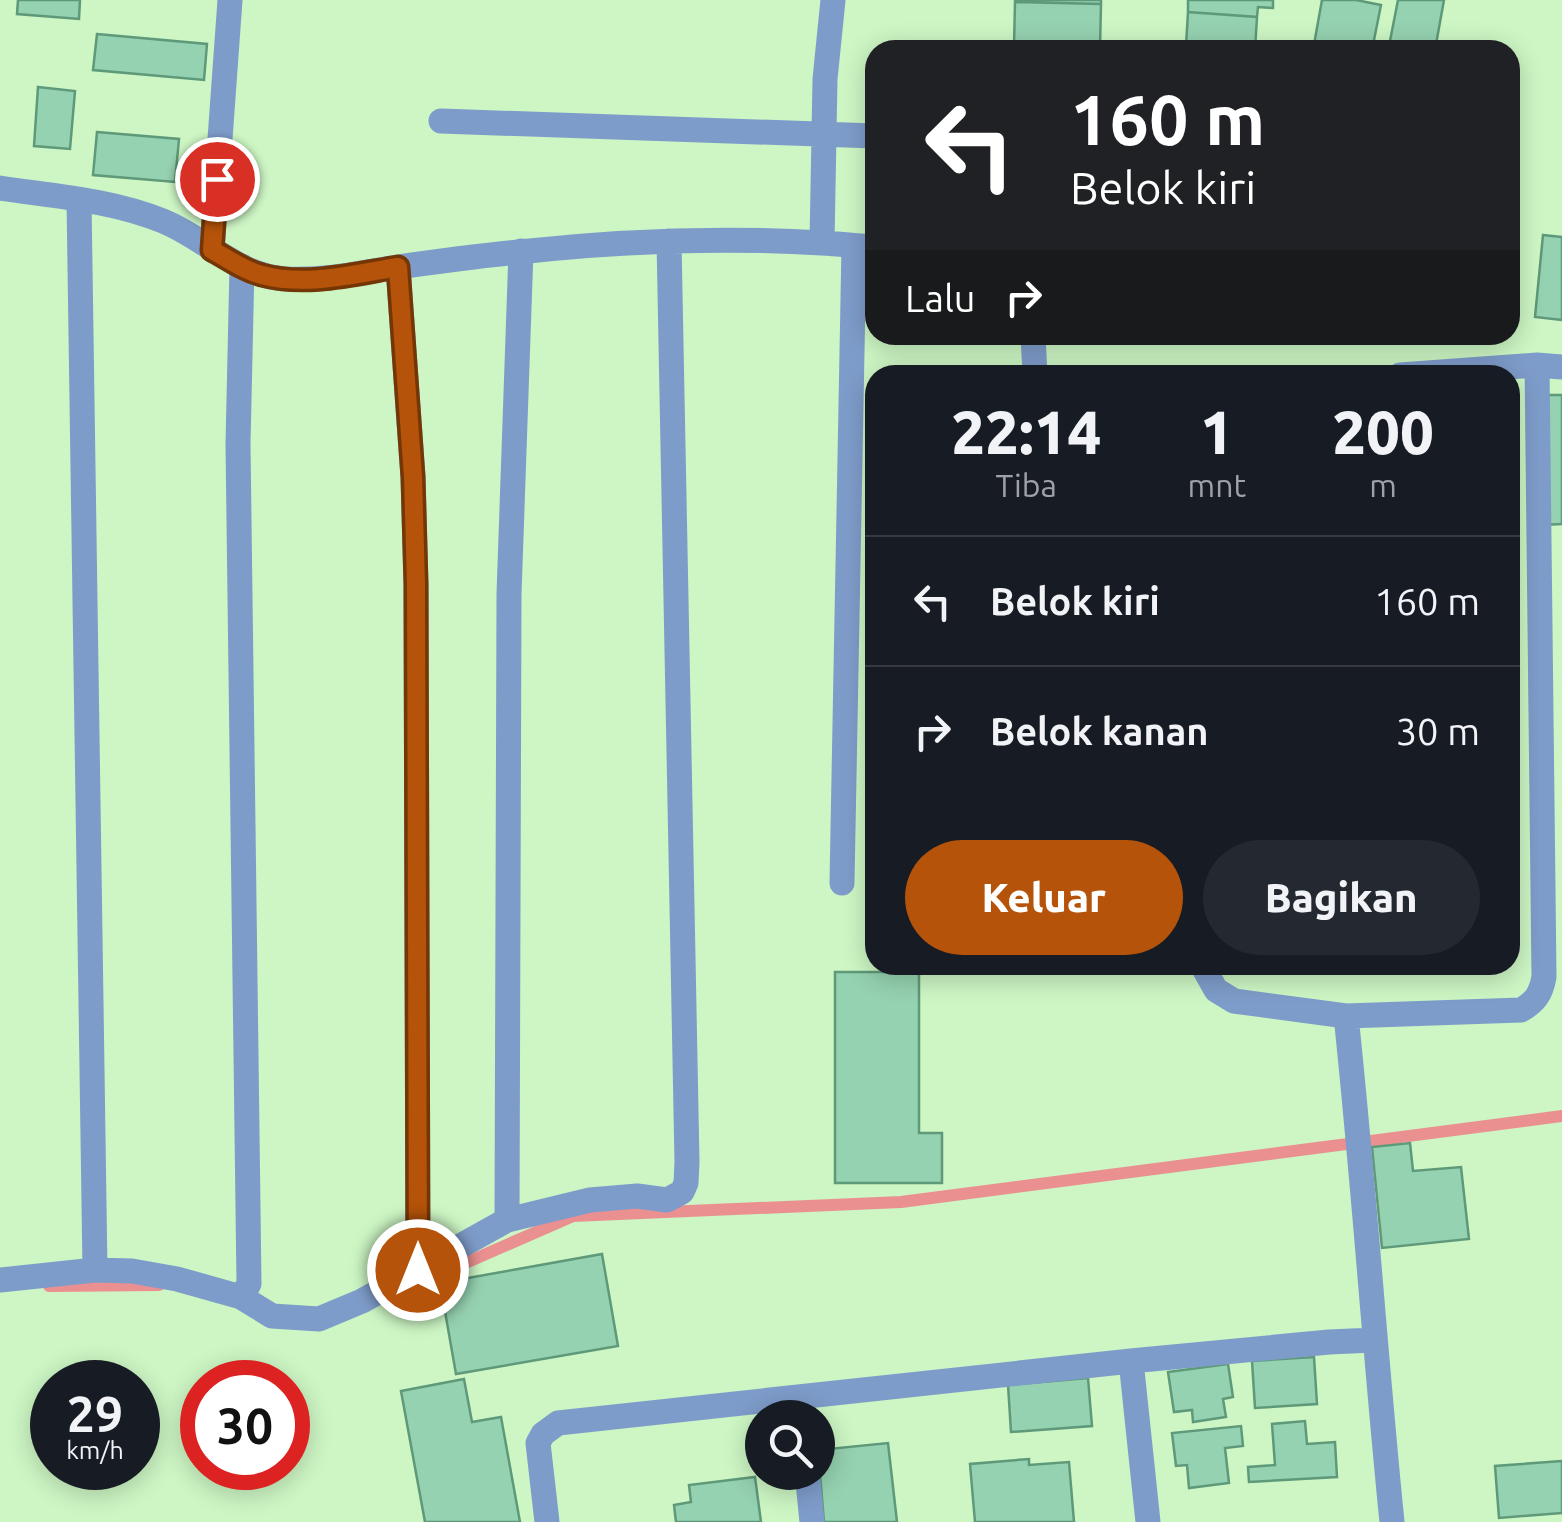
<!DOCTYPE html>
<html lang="id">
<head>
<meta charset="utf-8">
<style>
  :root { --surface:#171b24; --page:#242831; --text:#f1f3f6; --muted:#9ea1a6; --line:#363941; --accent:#b45309 }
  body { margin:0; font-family:Ubuntu,sans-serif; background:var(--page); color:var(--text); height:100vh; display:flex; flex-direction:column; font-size:38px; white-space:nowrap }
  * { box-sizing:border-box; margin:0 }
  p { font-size:32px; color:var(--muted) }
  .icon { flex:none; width:55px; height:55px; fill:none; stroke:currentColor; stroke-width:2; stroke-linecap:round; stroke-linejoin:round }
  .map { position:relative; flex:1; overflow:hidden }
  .drawer { position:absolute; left:865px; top:365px; width:655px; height:610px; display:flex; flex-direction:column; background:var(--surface); border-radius:30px; box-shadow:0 5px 25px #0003 }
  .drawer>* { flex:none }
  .top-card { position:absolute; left:865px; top:40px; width:655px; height:305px; border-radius:30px; box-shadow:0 5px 25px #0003; background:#202124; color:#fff; overflow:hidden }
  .tools { position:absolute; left:745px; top:1400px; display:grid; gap:20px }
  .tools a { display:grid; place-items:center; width:90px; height:90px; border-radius:50%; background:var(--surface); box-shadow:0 5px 25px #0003; font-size:50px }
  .speed { position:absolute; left:30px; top:1360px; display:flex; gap:20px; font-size:50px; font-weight:700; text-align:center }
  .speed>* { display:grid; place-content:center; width:130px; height:130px; border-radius:50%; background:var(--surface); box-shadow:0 5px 25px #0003; line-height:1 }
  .speed small { font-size:25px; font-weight:400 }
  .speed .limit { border:15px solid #d22; background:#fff; color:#111 }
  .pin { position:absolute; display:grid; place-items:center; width:85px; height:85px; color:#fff; margin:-42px; border:5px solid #fff; border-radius:50%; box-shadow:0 2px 10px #0007 }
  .me { position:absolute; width:110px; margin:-55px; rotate:0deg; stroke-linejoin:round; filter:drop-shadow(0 0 8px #0008) }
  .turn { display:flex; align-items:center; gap:35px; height:210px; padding:0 40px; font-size:45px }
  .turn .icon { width:130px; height:130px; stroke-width:2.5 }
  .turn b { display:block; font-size:70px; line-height:85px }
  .then { display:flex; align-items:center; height:95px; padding:0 40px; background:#0003; gap:20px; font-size:38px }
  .eta { display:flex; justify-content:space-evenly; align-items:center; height:170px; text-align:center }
  .eta b { font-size:60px; font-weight:800; line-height:70px }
  .action { display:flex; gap:20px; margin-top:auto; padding:20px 40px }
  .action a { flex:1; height:115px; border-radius:60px; background:var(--accent); color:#fff; font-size:40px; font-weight:800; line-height:115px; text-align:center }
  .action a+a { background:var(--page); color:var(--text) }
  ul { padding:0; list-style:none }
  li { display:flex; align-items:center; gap:30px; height:130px; padding:0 40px; border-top:2px solid var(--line) }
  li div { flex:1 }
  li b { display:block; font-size:38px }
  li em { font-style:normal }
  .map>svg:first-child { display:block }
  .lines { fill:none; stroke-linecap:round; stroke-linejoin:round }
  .stream { stroke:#eb9091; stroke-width:12 }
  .building { fill:#95d2b1; stroke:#5e9979; stroke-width:2.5 }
  .street { stroke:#7e9cca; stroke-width:25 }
  .route-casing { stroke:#753606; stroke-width:25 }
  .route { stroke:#b45309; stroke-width:18 }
</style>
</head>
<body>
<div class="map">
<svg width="1562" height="1522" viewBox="0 0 1562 1522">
  <rect width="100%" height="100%" fill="#cdf6c4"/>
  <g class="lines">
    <!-- stream -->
    <path class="stream" d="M 49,1286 L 159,1285
      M 406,1289 L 573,1216 L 901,1202 L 1562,1116"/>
  </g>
  <!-- building -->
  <path class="building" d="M 18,0 L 80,0 L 79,19 L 17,14 Z
    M 1015,0 L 1101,0 L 1101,4 L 1015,2 Z
    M 1188,0 L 1273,0 L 1273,8 L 1258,7 L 1257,17 L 1188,12 Z
    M 1322,0 L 1356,0 L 1381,5 L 1372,50 L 1313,50 Z
    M 1398,0 L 1444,0 L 1435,50 L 1409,50 L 1389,46 Z
    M 1015,2 L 1101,4 L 1100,48 L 1014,46 Z
    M 1188,12 L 1257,17 L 1255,50 L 1186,46 Z
    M 97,34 L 207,44 L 204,80 L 93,70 Z
    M 38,87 L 75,91 L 70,149 L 34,146 Z
    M 97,132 L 179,139 L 175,182 L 93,175 Z
    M 1543,235 L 1562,237 L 1562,320 L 1535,317 Z
    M 1540,395 L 1562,395 L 1562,524 L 1543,525 Z
    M 835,972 L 919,972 L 919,1133 L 942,1133 L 942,1183 L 835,1183 Z
    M 1410,1143 L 1413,1171 L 1461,1167 L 1469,1239 L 1382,1248 L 1372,1147 Z
    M 602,1254 L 618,1346 L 456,1374 L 440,1283 Z
    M 1314,1357 L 1317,1404 L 1255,1408 L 1252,1361 Z
    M 1228,1364 L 1233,1397 L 1223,1399 L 1226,1417 L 1193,1422 L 1192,1410 L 1174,1412 L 1168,1372 Z
    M 1088,1378 L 1092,1426 L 1011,1432 L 1008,1385 Z
    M 464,1379 L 472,1422 L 501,1417 L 520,1522 L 425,1522 L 401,1391 Z
    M 1305,1421 L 1307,1444 L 1335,1442 L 1337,1477 L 1249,1482 L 1248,1467 L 1275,1465 L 1272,1424 Z
    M 1241,1426 L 1243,1446 L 1225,1448 L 1229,1483 L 1189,1488 L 1187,1465 L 1176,1466 L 1172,1433 Z
    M 888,1443 L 897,1522 L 824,1522 L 818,1450 Z
    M 1029,1459 L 1029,1465 L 1069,1462 L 1074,1522 L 975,1522 L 970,1464 Z
    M 1562,1461 L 1562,1513 L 1499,1518 L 1495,1466 Z
    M 755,1477 L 761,1522 L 676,1522 L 674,1505 L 691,1502 L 689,1485 Z"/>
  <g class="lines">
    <!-- street -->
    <path class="street" d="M 441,121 L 875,136
      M 0,188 C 54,196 112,200 163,221 C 205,238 238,276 285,279 C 321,281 356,274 391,268 C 433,262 476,256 519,252 C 618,241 723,237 822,243 C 840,244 857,246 875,247
      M 79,200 L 95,1270
      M 822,243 L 825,79 L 833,0
      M 212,250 L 230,0
      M 398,267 L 413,477 L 416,585 L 418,1270
      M 1033,335 L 1035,375
      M 1400,375 L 1537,365 L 1562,367
      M 842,883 L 854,246
      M 1202,965 L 1216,990 L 1234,1001 L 1346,1016 L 1521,1010 C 1535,1002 1541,994 1544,977 L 1537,365
      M 1346,1016 C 1364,1185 1375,1354 1392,1522
      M 507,1220 L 509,594 L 521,251
      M 0,1280 L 95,1270 L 132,1271 L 177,1279 L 241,1297 L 272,1316 L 319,1319 L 362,1301 L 507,1220 L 590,1200 L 637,1196 L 667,1200 L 682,1192 L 686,1183 L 687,1162 L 669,241
      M 241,1297 L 249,1284 L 238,444 L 242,266
      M 1131,1361 L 1148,1522
      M 807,1472 L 812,1522
      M 547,1522 L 538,1443 L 543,1434 L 558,1423 L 1131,1361 L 1329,1342 L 1374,1340"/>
  </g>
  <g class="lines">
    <defs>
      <path id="route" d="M 217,179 L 212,250 C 228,259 245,271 262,275 C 306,287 355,274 398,267 L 413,477 L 416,584 L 418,1270"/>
    </defs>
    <!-- route casing -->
    <use href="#route" class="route-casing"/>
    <!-- route -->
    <use href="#route" class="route"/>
  </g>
</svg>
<div class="tools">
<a><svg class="icon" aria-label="search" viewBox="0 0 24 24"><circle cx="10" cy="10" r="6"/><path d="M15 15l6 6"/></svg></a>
</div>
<div class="speed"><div>29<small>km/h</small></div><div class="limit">30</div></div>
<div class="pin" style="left:217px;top:179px;background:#d93025"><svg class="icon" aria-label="arrive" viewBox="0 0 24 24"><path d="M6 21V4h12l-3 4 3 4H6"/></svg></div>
<svg class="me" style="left:418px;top:1270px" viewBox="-20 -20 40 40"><circle r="17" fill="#b45309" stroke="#fff" stroke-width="3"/><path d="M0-11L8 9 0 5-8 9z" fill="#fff"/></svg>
<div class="top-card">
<div class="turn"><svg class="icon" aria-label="left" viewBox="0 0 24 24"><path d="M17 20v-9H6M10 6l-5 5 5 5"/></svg><div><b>160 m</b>Belok kiri</div></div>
<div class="then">Lalu<svg class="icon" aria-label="right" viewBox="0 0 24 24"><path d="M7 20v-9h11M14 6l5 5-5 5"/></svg></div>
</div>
<section class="drawer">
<div class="eta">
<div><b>22:14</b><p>Tiba</p></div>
<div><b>1</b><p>mnt</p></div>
<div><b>200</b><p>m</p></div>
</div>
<ul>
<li><svg class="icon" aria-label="left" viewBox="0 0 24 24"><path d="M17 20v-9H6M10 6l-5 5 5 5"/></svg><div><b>Belok kiri</b></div><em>160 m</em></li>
<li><svg class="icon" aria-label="right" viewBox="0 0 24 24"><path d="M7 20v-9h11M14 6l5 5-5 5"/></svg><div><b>Belok kanan</b></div><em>30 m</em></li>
</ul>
<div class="action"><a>Keluar</a><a>Bagikan</a></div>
</section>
</div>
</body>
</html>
